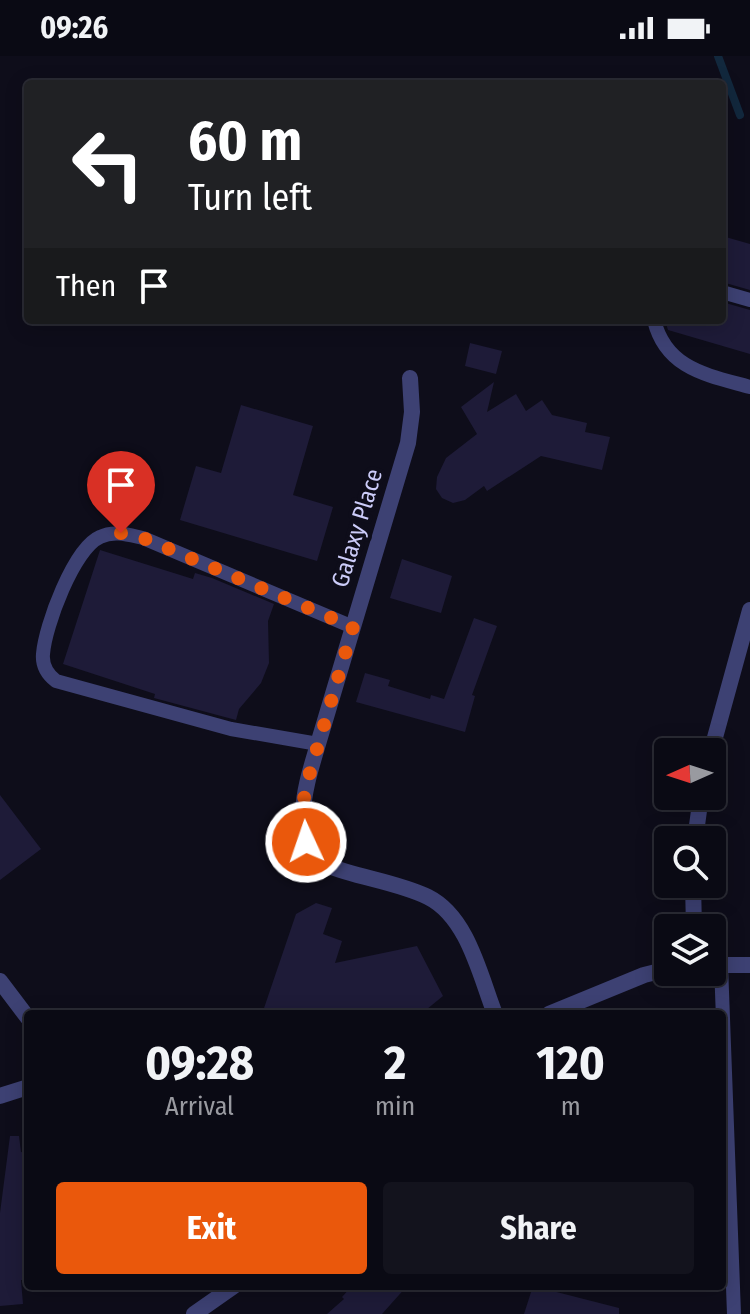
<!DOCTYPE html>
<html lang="en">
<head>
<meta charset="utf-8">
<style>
  :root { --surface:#0a0a14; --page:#13131d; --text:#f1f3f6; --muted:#999aa0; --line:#2a2b34; --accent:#ea580c }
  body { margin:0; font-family:"Fira Sans Condensed",sans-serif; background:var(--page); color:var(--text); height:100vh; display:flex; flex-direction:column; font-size:30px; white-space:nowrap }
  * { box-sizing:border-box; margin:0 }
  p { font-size:26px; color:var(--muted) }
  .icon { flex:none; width:44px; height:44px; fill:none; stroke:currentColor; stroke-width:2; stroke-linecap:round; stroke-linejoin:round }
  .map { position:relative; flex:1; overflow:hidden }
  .side { position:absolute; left:24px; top:954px; width:702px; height:280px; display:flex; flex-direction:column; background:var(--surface); border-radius:8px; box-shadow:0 4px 20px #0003,0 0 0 2px var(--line) }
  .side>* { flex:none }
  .top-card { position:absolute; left:24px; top:24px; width:702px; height:244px; border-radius:8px; box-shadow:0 4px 20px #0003,0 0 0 2px var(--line); background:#202124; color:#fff; overflow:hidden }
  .needle { width:52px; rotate:267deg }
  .fabs { position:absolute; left:654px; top:682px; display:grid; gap:16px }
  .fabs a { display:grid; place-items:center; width:72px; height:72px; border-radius:8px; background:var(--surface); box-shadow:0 4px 20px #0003,0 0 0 2px var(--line); font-size:40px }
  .pin { position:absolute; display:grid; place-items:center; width:68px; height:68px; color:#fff; margin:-82px -34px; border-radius:50% 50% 50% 0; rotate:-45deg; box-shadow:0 0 8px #0007 }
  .pin .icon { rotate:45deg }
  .me { position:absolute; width:88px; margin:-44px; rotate:357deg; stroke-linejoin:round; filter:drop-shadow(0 0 6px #0008) }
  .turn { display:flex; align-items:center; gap:28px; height:168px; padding:0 32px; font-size:36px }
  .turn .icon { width:104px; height:104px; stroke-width:2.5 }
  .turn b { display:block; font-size:56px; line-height:68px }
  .then { display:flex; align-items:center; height:76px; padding:0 32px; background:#0003; gap:16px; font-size:30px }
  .eta { display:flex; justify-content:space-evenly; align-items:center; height:136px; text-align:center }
  .eta b { font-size:48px; font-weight:700; line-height:56px }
  .button { display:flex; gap:16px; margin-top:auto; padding:16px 32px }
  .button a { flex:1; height:92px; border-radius:8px; background:var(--accent); color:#fff; font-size:32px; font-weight:700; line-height:92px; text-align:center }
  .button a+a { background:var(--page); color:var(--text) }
  .status { display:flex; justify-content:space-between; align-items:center; height:56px; padding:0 40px; background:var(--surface); direction:ltr }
  .status svg { height:22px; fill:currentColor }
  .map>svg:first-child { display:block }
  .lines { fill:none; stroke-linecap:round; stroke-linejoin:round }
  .stream { stroke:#12283d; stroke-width:8 }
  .building { fill:#1e1b38 }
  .service { stroke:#3d4173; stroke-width:14 }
  .minor { stroke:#3d4173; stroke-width:16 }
  .tertiary { stroke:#3d4173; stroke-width:16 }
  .route { stroke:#ea580c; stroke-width:14; stroke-dasharray:0 25.2 }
  .labels { text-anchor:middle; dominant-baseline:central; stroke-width:8; stroke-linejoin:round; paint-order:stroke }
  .street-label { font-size:24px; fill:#ccccf9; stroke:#0e0d1a }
</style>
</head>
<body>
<div class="status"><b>09:26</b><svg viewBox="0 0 49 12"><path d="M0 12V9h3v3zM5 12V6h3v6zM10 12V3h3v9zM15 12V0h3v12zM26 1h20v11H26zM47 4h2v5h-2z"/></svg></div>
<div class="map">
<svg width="750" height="1258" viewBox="0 0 750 1258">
  <rect width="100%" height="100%" fill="#0e0d1a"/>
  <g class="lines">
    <!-- stream -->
    <path class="stream" d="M 718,0 L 740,59"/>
  </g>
  <!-- building -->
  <path class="building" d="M 722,180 L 750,188 L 750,234 L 722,226 Z
    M 722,246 L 750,254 L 750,298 L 668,274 L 665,264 L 722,264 Z
    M 470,287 L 502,295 L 496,318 L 465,310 Z
    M 494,326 L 487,356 L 516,338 L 526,355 L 542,344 L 552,359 L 587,367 L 585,376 L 610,381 L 602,414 L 541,400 L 487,435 L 484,430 L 465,444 L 453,447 L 442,442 L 436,433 L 437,421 L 446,402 L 477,378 L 461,351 Z
    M 241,349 L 313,370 L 293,439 L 333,451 L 317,505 L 180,464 L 196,410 L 221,417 Z
    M 100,494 L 193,523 L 195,517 L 212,522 L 274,548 L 268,565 L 269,607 L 261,627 L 239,653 L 236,664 L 154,642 L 155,638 L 63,608 Z
    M 402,503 L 452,520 L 441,557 L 390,542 Z
    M 474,562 L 497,570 L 472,639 L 475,640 L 465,676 L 356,646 L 365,617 L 390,624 L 388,630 L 430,643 L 431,639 L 444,643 Z
    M 0,739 L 41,793 L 0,824 Z
    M 316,847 L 332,852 L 323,878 L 342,885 L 335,907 L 417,890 L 443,940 L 421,958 L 262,958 L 296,858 Z
    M 10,1080 L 19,1080 L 21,1096 L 28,1097 L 28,1130 L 24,1130 L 28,1172 L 23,1173 L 27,1209 L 23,1207 L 24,1224 L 21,1224 L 23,1248 L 0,1250 L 0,1157 Z
    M 352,1230 L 407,1230 L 382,1258 L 327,1258 L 344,1243 L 342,1241 Z
    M 533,1230 L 619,1252 L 619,1258 L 524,1258 Z"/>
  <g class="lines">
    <!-- service -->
    <path class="service" d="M 722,236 L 750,244
      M 654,264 C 666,313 707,319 750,331
      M 318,688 L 231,673 L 56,625 C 47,618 42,609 43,598 C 45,570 74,492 100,481 C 114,474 129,479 143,482 L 353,571
      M 721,909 L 734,1258"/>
    <!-- minor -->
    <path class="minor" d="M 410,322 L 412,356 L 408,387 L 318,688 C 307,726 287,781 326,809 C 359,822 397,826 428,841 C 468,861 480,920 495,958
      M 711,696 L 750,554
      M 695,784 L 701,740
      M 693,828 L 694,872
      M 0,925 L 28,962
      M 0,1040 L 28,1031"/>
    <!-- tertiary -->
    <path class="tertiary" d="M 712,909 L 750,909
      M 549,958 L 644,919 L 668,913
      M 194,1258 L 234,1230"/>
  </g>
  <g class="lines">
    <!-- route -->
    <path class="route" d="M 121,477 L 143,482 L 353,571 L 304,737 L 306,786"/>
  </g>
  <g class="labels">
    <!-- street labels -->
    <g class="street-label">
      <text transform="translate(357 472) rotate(-73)">Galaxy Place</text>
    </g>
  </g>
</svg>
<div class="fabs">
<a><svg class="needle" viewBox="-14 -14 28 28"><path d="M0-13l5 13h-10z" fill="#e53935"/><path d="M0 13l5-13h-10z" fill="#999aa0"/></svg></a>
<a><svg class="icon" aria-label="search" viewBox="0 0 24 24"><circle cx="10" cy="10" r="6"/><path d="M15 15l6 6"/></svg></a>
<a><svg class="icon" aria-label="layers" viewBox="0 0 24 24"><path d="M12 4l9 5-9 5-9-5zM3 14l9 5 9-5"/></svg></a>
</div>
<div class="pin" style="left:121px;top:477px;background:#d93025"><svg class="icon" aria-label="arrive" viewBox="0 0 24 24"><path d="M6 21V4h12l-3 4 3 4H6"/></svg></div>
<svg class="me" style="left:306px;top:786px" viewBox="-20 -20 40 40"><circle r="17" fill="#ea580c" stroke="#fff" stroke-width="3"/><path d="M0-11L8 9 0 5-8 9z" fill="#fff"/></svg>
<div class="top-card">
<div class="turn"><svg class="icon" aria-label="left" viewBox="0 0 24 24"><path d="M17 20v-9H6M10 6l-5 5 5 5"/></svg><div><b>60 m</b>Turn left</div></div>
<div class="then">Then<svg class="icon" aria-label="arrive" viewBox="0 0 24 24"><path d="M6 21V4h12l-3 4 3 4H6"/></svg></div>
</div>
<section class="side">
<div class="eta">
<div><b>09:28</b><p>Arrival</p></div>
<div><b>2</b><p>min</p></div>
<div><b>120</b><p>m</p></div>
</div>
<div class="button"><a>Exit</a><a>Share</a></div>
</section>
</div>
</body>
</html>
